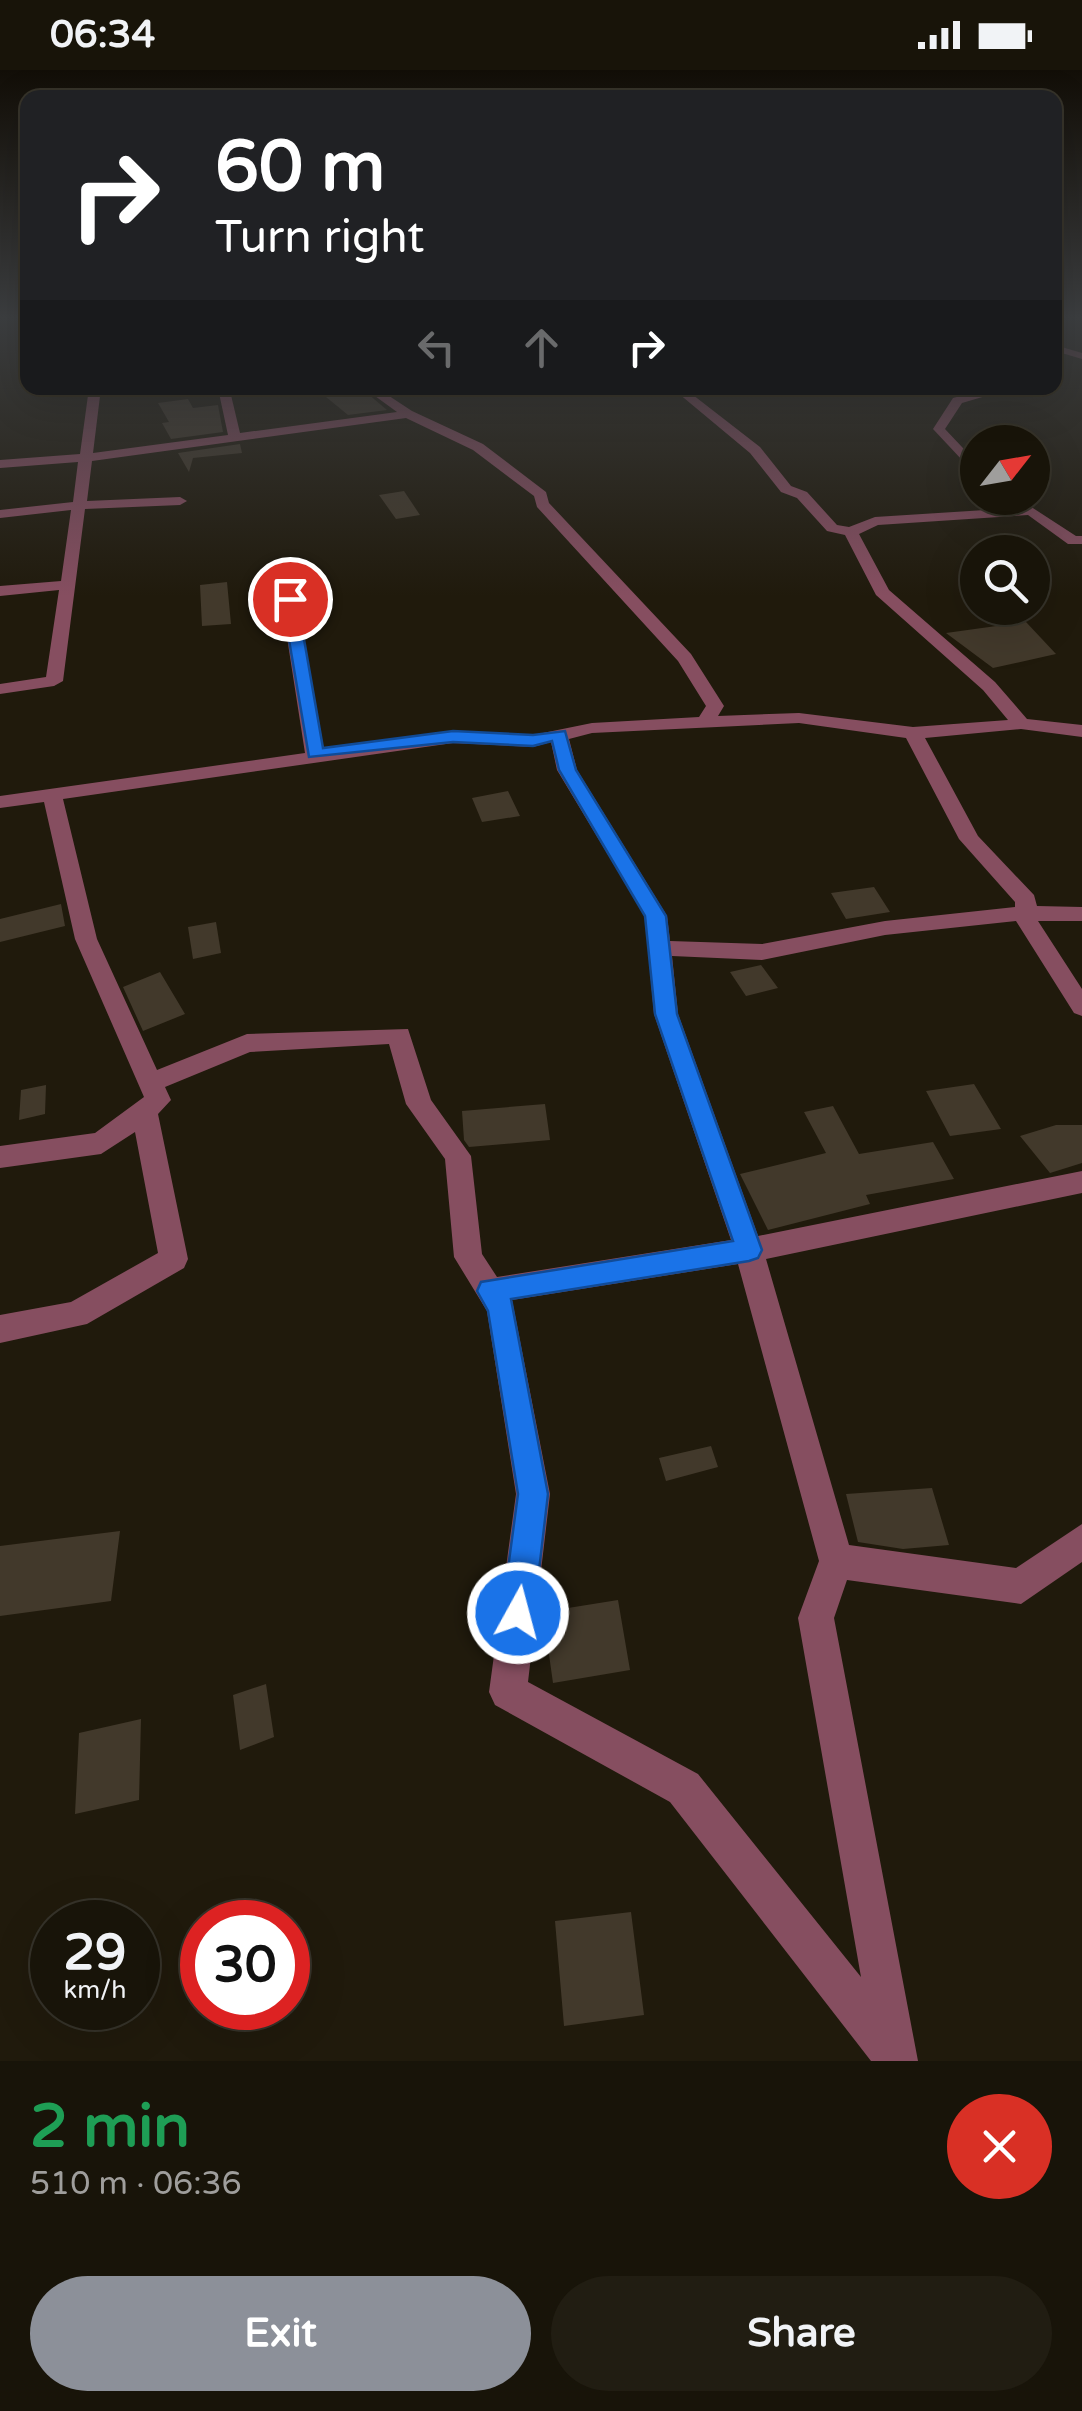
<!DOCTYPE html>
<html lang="en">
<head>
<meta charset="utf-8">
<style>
  :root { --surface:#181409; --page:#211d12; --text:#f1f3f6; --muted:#9f9e9c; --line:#36332a; --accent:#8c9099 }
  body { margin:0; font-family:"Varela Round",sans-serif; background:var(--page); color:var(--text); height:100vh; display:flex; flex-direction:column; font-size:38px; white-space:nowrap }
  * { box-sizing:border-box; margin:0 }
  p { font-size:32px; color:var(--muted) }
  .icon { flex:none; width:55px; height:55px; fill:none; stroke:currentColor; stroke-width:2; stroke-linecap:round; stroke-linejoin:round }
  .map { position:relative; height:1991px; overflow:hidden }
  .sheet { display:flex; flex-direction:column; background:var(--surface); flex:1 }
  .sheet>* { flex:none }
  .hud { position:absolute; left:20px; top:20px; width:1042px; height:305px; border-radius:20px; box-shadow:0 10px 40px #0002,0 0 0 2px var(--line); background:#202124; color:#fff; overflow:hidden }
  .needle { width:65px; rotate:59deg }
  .controls { position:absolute; left:960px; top:355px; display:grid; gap:20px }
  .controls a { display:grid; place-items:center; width:90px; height:90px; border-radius:50%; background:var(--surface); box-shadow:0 10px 40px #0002,0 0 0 2px var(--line); font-size:50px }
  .speed { position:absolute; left:30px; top:1830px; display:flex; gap:20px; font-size:50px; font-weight:700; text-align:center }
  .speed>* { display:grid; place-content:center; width:130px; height:130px; border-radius:50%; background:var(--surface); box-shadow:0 10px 40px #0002,0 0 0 2px var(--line); line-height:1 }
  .speed small { font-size:25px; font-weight:400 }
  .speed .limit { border:15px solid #d22; background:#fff; color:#111 }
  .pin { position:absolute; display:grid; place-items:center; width:85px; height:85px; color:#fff; margin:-42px; border:5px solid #fff; border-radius:50%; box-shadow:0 2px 10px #0007 }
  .me { position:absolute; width:110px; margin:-55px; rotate:7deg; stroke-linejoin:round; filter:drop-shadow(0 0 8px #0008) }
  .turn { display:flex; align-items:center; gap:35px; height:210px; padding:0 30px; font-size:45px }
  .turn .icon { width:130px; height:130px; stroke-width:2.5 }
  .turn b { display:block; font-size:70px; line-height:85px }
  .lanes { display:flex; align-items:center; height:95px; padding:0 30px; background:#0003; justify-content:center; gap:50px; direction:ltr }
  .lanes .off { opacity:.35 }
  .round { display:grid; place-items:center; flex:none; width:105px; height:105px; border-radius:52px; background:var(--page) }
  .overview { display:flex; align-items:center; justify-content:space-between; height:170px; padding:0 30px }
  h1 { font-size:60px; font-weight:700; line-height:75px; color:#1e9e55 }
  .cta { display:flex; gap:20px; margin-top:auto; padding:20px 30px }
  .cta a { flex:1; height:115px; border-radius:60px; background:var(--accent); color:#fff; font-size:40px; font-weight:700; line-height:115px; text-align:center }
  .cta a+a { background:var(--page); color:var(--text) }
  .status { display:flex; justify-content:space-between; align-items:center; height:70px; padding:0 50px; background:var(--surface); direction:ltr }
  .status svg { height:28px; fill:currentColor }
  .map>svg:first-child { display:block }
  .building { fill:#42392b }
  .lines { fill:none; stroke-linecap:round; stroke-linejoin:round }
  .street { fill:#864e60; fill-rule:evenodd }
  .route { fill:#1a73e8; stroke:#114b97; stroke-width:2.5 }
</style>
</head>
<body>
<div class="status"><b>06:34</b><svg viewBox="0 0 49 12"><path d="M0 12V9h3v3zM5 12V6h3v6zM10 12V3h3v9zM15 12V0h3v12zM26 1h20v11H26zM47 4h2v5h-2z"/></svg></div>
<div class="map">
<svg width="1082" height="1991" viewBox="0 0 1082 1991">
  <rect width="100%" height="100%" fill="#201a0c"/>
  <!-- building -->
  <path class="building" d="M 361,318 L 387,340 L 348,345 L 320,322 Z
    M 188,329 L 193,338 L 218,335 L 223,362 L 171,369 L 162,353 L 169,352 L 158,333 Z
    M 240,374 L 242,383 L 193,388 L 189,402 L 178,383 Z
    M 404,421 L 420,445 L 396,449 L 379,425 Z
    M 227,512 L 231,554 L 202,556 L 200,515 Z
    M 1026,552 L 1056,584 L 993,598 L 946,563 Z
    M 508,721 L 520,746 L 482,752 L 472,728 Z
    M 874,817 L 890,842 L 846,849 L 831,823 Z
    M 61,834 L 65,856 L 0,872 L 0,849 Z
    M 216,852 L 221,883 L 193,889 L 188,857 Z
    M 761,895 L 778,918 L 746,926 L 730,902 Z
    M 160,902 L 185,944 L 143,961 L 123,917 Z
    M 974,1014 L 1001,1059 L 950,1066 L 926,1021 Z
    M 46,1015 L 45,1044 L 19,1050 L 21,1020 Z
    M 545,1034 L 550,1070 L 469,1077 L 464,1070 L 462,1041 Z
    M 833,1036 L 859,1084 L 933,1072 L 954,1109 L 866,1125 L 870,1134 L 768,1160 L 740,1104 L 826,1083 L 804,1042 Z
    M 1056,1055 L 1082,1055 L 1082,1093 L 1050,1103 L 1020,1066 Z
    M 711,1376 L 718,1397 L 666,1411 L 659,1388 Z
    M 932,1418 L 949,1475 L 903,1479 L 858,1472 L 846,1424 Z
    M 120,1461 L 111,1531 L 0,1546 L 0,1476 Z
    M 618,1530 L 630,1600 L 553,1613 L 543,1542 Z
    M 266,1614 L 274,1667 L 240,1680 L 233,1625 Z
    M 141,1649 L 139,1730 L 75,1744 L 79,1663 Z
    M 631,1842 L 644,1945 L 564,1956 L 555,1851 Z"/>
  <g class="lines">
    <!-- street -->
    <path class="street" d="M 1055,275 L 1082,283 L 1082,289 L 1055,281 Z
      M 89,318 L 101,318 L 93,383 L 228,365 L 219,323 L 231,318 L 247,318 L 231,325 L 240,363 L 397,342 L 364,318 L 377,318 L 412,341 L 483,374 L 546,422 L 549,433 L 691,584 L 724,636 L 718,646 L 799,643 L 913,657 L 1008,650 L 983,620 L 876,525 L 845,465 L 827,461 L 797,428 L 781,422 L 750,383 L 672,318 L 684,318 L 760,377 L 791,416 L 807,422 L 837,455 L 849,457 L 875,447 L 1017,438 L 1012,433 L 1019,429 L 1076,466 L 1082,466 L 1082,474 L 1068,474 L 1028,445 L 878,455 L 859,464 L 889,520 L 995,612 L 1027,649 L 1082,655 L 1082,667 L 1021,659 L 925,668 L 978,766 L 1034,825 L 1037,836 L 1082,837 L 1082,851 L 1038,851 L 1082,919 L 1082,946 L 1074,943 L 1016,851 L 885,865 L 762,890 L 672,886 L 678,944 L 758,1166 L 1082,1101 L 1082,1123 L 766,1189 L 849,1475 L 1016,1498 L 1082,1454 L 1082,1492 L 1021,1534 L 847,1510 L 834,1548 L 918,1991 L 871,1991 L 670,1732 L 495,1635 L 489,1622 L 516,1424 L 487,1241 L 454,1187 L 445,1089 L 406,1034 L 389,974 L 250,982 L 165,1017 L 171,1030 L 158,1044 L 188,1189 L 184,1198 L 87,1254 L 0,1273 L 0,1245 L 71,1232 L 158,1183 L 135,1062 L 101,1084 L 0,1098 L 0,1076 L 95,1063 L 144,1027 L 75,869 L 44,732 L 0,738 L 0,726 L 305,683 L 281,529 L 289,524 L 297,529 L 324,680 L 453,661 L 533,665 L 592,653 L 699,647 L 706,636 L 678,591 L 537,437 L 534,426 L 473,380 L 406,348 L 92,391 L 87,431 L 180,427 L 187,431 L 180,435 L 85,439 L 63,611 L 54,616 L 0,624 L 0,614 L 46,607 L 59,520 L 0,526 L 0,516 L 61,511 L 71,440 L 0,448 L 0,440 L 73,432 L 78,392 L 0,398 L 0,390 L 80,384 ZM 799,653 L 906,668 L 959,769 L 1015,832 L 1015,837 L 885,851 L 762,874 L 670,871 L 667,846 L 577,700 L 569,669 L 592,663 ZM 551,672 L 557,700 L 645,846 L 654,944 L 731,1170 L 497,1207 L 482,1184 L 471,1086 L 431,1030 L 408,959 L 247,964 L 157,1000 L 97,869 L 63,729 L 453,673 L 533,677 ZM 738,1194 L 819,1491 L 798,1548 L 861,1907 L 698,1704 L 528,1612 L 550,1424 L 512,1230 Z
      M 990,318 L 1013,318 L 962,333 L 945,359 L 978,394 L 978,407 L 933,359 L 953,328 Z"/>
  </g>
  <!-- sky -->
  <linearGradient id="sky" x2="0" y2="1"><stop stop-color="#120e07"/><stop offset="0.47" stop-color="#3c3e40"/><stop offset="1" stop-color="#3c3e40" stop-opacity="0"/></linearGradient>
  <rect width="1082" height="526" fill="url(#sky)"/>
  <!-- route -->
  <path class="route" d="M 290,525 L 297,529 L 323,678 L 453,661 L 533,665 L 565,661 L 576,700 L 666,846 L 677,944 L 762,1180 L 758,1188 L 749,1191 L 511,1229 L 548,1424 L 534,1543 L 530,1554 L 518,1559 L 506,1554 L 502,1543 L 518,1424 L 488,1241 L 477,1221 L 481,1212 L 733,1171 L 655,944 L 645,846 L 559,700 L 552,671 L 533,676 L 453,672 L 309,687 L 282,529 Z"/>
</svg>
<div class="controls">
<a><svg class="needle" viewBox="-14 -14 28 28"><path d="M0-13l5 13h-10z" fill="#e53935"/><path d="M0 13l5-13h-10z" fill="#9f9e9c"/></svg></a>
<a><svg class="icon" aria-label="search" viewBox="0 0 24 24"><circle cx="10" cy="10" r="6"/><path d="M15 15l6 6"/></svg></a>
</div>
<div class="speed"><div>29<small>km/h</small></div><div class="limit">30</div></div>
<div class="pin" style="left:290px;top:529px;background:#d93025"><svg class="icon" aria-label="arrive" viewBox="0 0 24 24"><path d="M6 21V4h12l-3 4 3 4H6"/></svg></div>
<svg class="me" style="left:518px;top:1543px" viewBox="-20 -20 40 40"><circle r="17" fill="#1a73e8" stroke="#fff" stroke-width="3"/><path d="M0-11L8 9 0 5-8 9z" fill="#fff"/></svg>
<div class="hud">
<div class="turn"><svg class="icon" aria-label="right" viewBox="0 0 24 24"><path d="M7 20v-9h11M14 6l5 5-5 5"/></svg><div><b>60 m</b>Turn right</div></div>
<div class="lanes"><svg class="icon off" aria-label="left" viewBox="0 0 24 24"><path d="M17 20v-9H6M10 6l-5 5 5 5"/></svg><svg class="icon off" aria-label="ahead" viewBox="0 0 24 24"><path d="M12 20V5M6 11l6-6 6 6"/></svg><svg class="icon" aria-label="right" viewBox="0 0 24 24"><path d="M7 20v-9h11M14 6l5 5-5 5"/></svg></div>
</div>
</div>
<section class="sheet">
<div class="overview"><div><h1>2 min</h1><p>510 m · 06:36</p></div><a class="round" style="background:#d93025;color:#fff"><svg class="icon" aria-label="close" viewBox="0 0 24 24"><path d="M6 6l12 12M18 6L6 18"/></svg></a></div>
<div class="cta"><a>Exit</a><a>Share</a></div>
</section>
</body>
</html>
